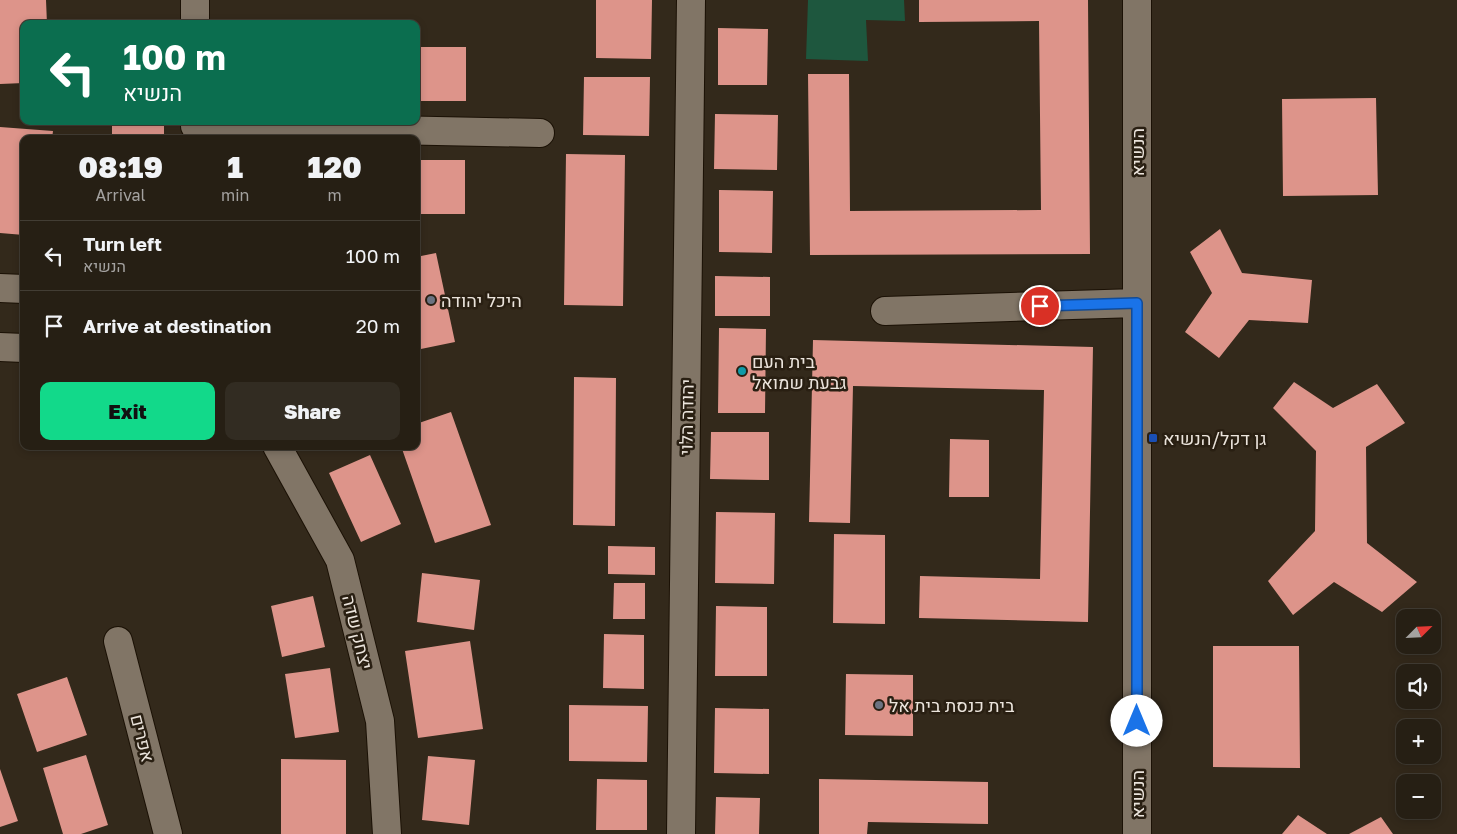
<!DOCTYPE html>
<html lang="en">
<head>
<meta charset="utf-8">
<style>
  :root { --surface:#261f14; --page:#322c22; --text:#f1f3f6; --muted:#a4a2a0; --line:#423d34; --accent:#12d98a }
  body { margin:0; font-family:"Golos Text",Heebo,sans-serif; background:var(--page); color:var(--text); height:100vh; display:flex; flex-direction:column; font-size:19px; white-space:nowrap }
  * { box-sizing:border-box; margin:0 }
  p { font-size:16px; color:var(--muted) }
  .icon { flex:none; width:28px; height:28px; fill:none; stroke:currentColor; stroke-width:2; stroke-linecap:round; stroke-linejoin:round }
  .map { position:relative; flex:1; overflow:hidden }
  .sheet { position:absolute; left:20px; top:135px; width:400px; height:315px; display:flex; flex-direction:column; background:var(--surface); border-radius:10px; box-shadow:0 2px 8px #0003,0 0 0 1px var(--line) }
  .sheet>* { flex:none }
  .hud { position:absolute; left:20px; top:20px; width:400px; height:105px; border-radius:10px; box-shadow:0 2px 8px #0003,0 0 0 1px var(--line); background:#0b6e4f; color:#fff; overflow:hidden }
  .needle { width:32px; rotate:66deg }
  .buttons { position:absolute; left:1396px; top:609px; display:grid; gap:10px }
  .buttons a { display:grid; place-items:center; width:45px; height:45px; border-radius:10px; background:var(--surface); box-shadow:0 2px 8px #0003,0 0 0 1px var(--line); font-size:25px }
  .pin { position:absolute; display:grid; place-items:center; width:42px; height:42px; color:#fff; margin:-21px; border:2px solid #fff; border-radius:50%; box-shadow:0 1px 5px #0007 }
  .me { position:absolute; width:55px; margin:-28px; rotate:0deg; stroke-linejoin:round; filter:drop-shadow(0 0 4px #0008) }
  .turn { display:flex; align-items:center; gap:18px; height:105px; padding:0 20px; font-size:22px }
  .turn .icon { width:65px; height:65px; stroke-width:2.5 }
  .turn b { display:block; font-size:35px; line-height:42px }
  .eta { display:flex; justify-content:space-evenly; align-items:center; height:85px; text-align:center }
  .eta b { font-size:30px; font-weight:800; line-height:35px }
  .button { display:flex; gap:10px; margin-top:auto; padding:10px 20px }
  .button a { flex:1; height:58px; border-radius:10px; background:var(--accent); color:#111; font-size:20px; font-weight:800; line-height:58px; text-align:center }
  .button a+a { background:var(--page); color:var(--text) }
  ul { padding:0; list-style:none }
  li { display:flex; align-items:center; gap:15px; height:70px; padding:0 20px; border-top:1px solid var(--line) }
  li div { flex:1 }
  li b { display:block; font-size:19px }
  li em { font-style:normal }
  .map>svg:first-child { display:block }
  .green { fill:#1e573e }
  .building { fill:#dd948a }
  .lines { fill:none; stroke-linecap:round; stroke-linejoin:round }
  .minor-casing { stroke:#1b1105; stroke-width:30 }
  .minor { stroke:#817566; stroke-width:28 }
  .route-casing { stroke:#114b97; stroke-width:12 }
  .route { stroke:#1a73e8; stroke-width:9 }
  .worship-dot { fill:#6b7280; stroke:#291f12; stroke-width:2 }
  .culture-dot { fill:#0f9aa8; stroke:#291f12; stroke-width:2 }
  .transit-dot { fill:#1a4fb4; stroke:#291f12; stroke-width:2 }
  .labels { text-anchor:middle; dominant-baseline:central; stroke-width:5; stroke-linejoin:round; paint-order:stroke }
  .street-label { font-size:18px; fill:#ebe4dc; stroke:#291f12 }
  .poi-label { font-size:18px; fill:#ebe4dc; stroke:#291f12; text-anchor:start }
</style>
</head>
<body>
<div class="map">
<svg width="1457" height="834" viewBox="0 0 1457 834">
  <rect width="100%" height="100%" fill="#33291b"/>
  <!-- green -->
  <path class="green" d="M 808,0 L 904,0 L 905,21 L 866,20 L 868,61 L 806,59 Z"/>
  <!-- building -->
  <path class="building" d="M 0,0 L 46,0 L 47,24 L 24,24 L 24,83 L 0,84 Z
    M 596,0 L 652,0 L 651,59 L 596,58 Z
    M 919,0 L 1088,0 L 1090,254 L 810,255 L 808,74 L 849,74 L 850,211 L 1041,210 L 1039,21 L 919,22 Z
    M 718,28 L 768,29 L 767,85 L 718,85 Z
    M 416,47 L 466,47 L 466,101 L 416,101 Z
    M 584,77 L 650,77 L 649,136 L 583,135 Z
    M 1376,98 L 1378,195 L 1283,196 L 1282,99 Z
    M 715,114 L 778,115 L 777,170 L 714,169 Z
    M 112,121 L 164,121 L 164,139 L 112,139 Z
    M 0,127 L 53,131 L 52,139 L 24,139 L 24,235 L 0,233 Z
    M 566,154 L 625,155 L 623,306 L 564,305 Z
    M 416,160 L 465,160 L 465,214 L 416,214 Z
    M 719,190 L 773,191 L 772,253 L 719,252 Z
    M 1220,229 L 1242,273 L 1312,280 L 1308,323 L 1249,320 L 1219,358 L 1185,332 L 1212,293 L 1190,252 Z
    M 436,253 L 455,342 L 416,350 L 416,257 Z
    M 715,276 L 770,277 L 770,316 L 715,316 Z
    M 719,328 L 766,329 L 765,413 L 718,413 Z
    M 813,340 L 1093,347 L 1088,622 L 919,618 L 920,576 L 1040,579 L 1044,390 L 853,386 L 850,523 L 809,522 Z
    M 574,377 L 616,378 L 615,526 L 573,525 Z
    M 1294,382 L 1333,408 L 1377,384 L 1405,423 L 1366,447 L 1367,543 L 1417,582 L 1382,612 L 1334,582 L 1293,615 L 1268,581 L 1315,531 L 1316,451 L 1273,408 Z
    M 451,412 L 491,525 L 435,543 L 401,446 L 416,446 L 416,424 Z
    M 711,432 L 769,432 L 769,480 L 710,479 Z
    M 950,439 L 989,440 L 989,497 L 949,497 Z
    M 370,455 L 401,524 L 361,542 L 329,473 Z
    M 716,512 L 775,513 L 774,584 L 715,583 Z
    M 834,534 L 885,535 L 885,624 L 833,623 Z
    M 608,546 L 655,547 L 655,575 L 608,574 Z
    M 422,573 L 480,580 L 474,630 L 417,622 Z
    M 614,583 L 645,583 L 645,619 L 613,619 Z
    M 313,596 L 325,647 L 282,657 L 271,606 Z
    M 716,606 L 767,607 L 767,676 L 715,676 Z
    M 604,634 L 644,635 L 644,689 L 603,688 Z
    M 470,641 L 483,729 L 418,738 L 405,651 Z
    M 1213,646 L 1299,646 L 1300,768 L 1213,767 Z
    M 330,668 L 339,732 L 295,738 L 285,674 Z
    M 846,674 L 913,675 L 913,736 L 845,735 Z
    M 67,677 L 87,735 L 37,752 L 17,694 Z
    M 569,705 L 648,706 L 647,762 L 569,761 Z
    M 715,708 L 769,709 L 769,774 L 714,773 Z
    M 86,755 L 108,825 L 81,834 L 63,834 L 43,768 Z
    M 428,756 L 475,760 L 469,825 L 422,820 Z
    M 281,759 L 346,760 L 346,834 L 281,834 Z
    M 0,769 L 18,821 L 0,827 Z
    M 597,779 L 647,780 L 647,830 L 596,830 Z
    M 819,779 L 988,782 L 988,824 L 868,822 L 867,834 L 819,834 Z
    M 716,797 L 760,798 L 759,834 L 715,834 Z
    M 1298,815 L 1327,834 L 1282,834 Z
    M 1381,817 L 1393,834 L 1349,834 Z"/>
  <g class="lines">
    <defs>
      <path id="minor" d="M 1137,0 L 1137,834
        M 195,24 L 195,0
        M 195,126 L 540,133
        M 0,288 L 24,289
        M 885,311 L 1137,303
        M 0,347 L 24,348
        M 277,446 L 340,560 L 380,721 L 387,834
        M 118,641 L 168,834
        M 681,834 L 691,0"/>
    </defs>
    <!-- minor casing -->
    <use href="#minor" class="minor-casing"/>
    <!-- minor -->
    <use href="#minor" class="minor"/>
  </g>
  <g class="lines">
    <defs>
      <path id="route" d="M 1040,306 L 1137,303 L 1137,721"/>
    </defs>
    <!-- route casing -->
    <use href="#route" class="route-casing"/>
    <!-- route -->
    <use href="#route" class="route"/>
  </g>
  <!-- markers -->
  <g class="worship-dot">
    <circle cx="431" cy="300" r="5"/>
    <circle cx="879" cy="705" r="5"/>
  </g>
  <circle class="culture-dot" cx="742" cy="371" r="5"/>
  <rect class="transit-dot" x="1148" y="433" width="10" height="10" rx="2.5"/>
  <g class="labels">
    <!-- street labels -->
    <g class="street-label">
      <text transform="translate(1137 152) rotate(-90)">הנשיא</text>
      <text transform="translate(686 417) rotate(-89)">יהודה הלוי</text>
      <text transform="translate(358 632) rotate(76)">יצחק שדה</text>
      <text transform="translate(143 738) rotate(76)">אפרים</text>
      <text transform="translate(1137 794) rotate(-90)">הנשיא</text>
    </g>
    <!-- poi labels -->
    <g class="poi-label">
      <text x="441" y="300">היכל יהודה</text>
      <text x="752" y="361">בית העם<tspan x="752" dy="21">גבעת שמואל</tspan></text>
      <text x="1163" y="438">גן דקל/הנשיא</text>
      <text x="889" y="705">בית כנסת בית אל</text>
    </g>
  </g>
</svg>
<div class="buttons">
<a><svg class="needle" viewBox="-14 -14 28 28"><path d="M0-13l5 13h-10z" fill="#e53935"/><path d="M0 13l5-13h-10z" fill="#a4a2a0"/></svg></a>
<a><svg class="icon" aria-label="sound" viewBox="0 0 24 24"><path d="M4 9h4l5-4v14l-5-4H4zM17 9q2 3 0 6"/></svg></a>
<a>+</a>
<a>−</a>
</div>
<div class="pin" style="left:1040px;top:306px;background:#d93025"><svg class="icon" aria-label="arrive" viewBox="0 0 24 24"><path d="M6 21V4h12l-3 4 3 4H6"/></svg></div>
<svg class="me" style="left:1137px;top:721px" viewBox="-20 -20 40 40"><circle r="19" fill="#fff"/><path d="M0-13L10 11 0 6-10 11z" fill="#1a73e8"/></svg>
<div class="hud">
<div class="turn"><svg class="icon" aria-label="left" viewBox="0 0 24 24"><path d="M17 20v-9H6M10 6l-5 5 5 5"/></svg><div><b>100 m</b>הנשיא</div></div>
</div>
<section class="sheet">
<div class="eta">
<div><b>08:19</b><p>Arrival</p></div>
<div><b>1</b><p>min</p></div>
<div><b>120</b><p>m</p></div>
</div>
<ul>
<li><svg class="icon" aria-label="left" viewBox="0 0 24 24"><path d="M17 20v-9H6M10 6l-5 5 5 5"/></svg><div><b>Turn left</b><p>הנשיא</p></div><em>100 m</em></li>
<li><svg class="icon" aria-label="arrive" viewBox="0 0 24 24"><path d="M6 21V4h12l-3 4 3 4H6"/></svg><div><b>Arrive at destination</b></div><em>20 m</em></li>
</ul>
<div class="button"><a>Exit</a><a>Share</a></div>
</section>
</div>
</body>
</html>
